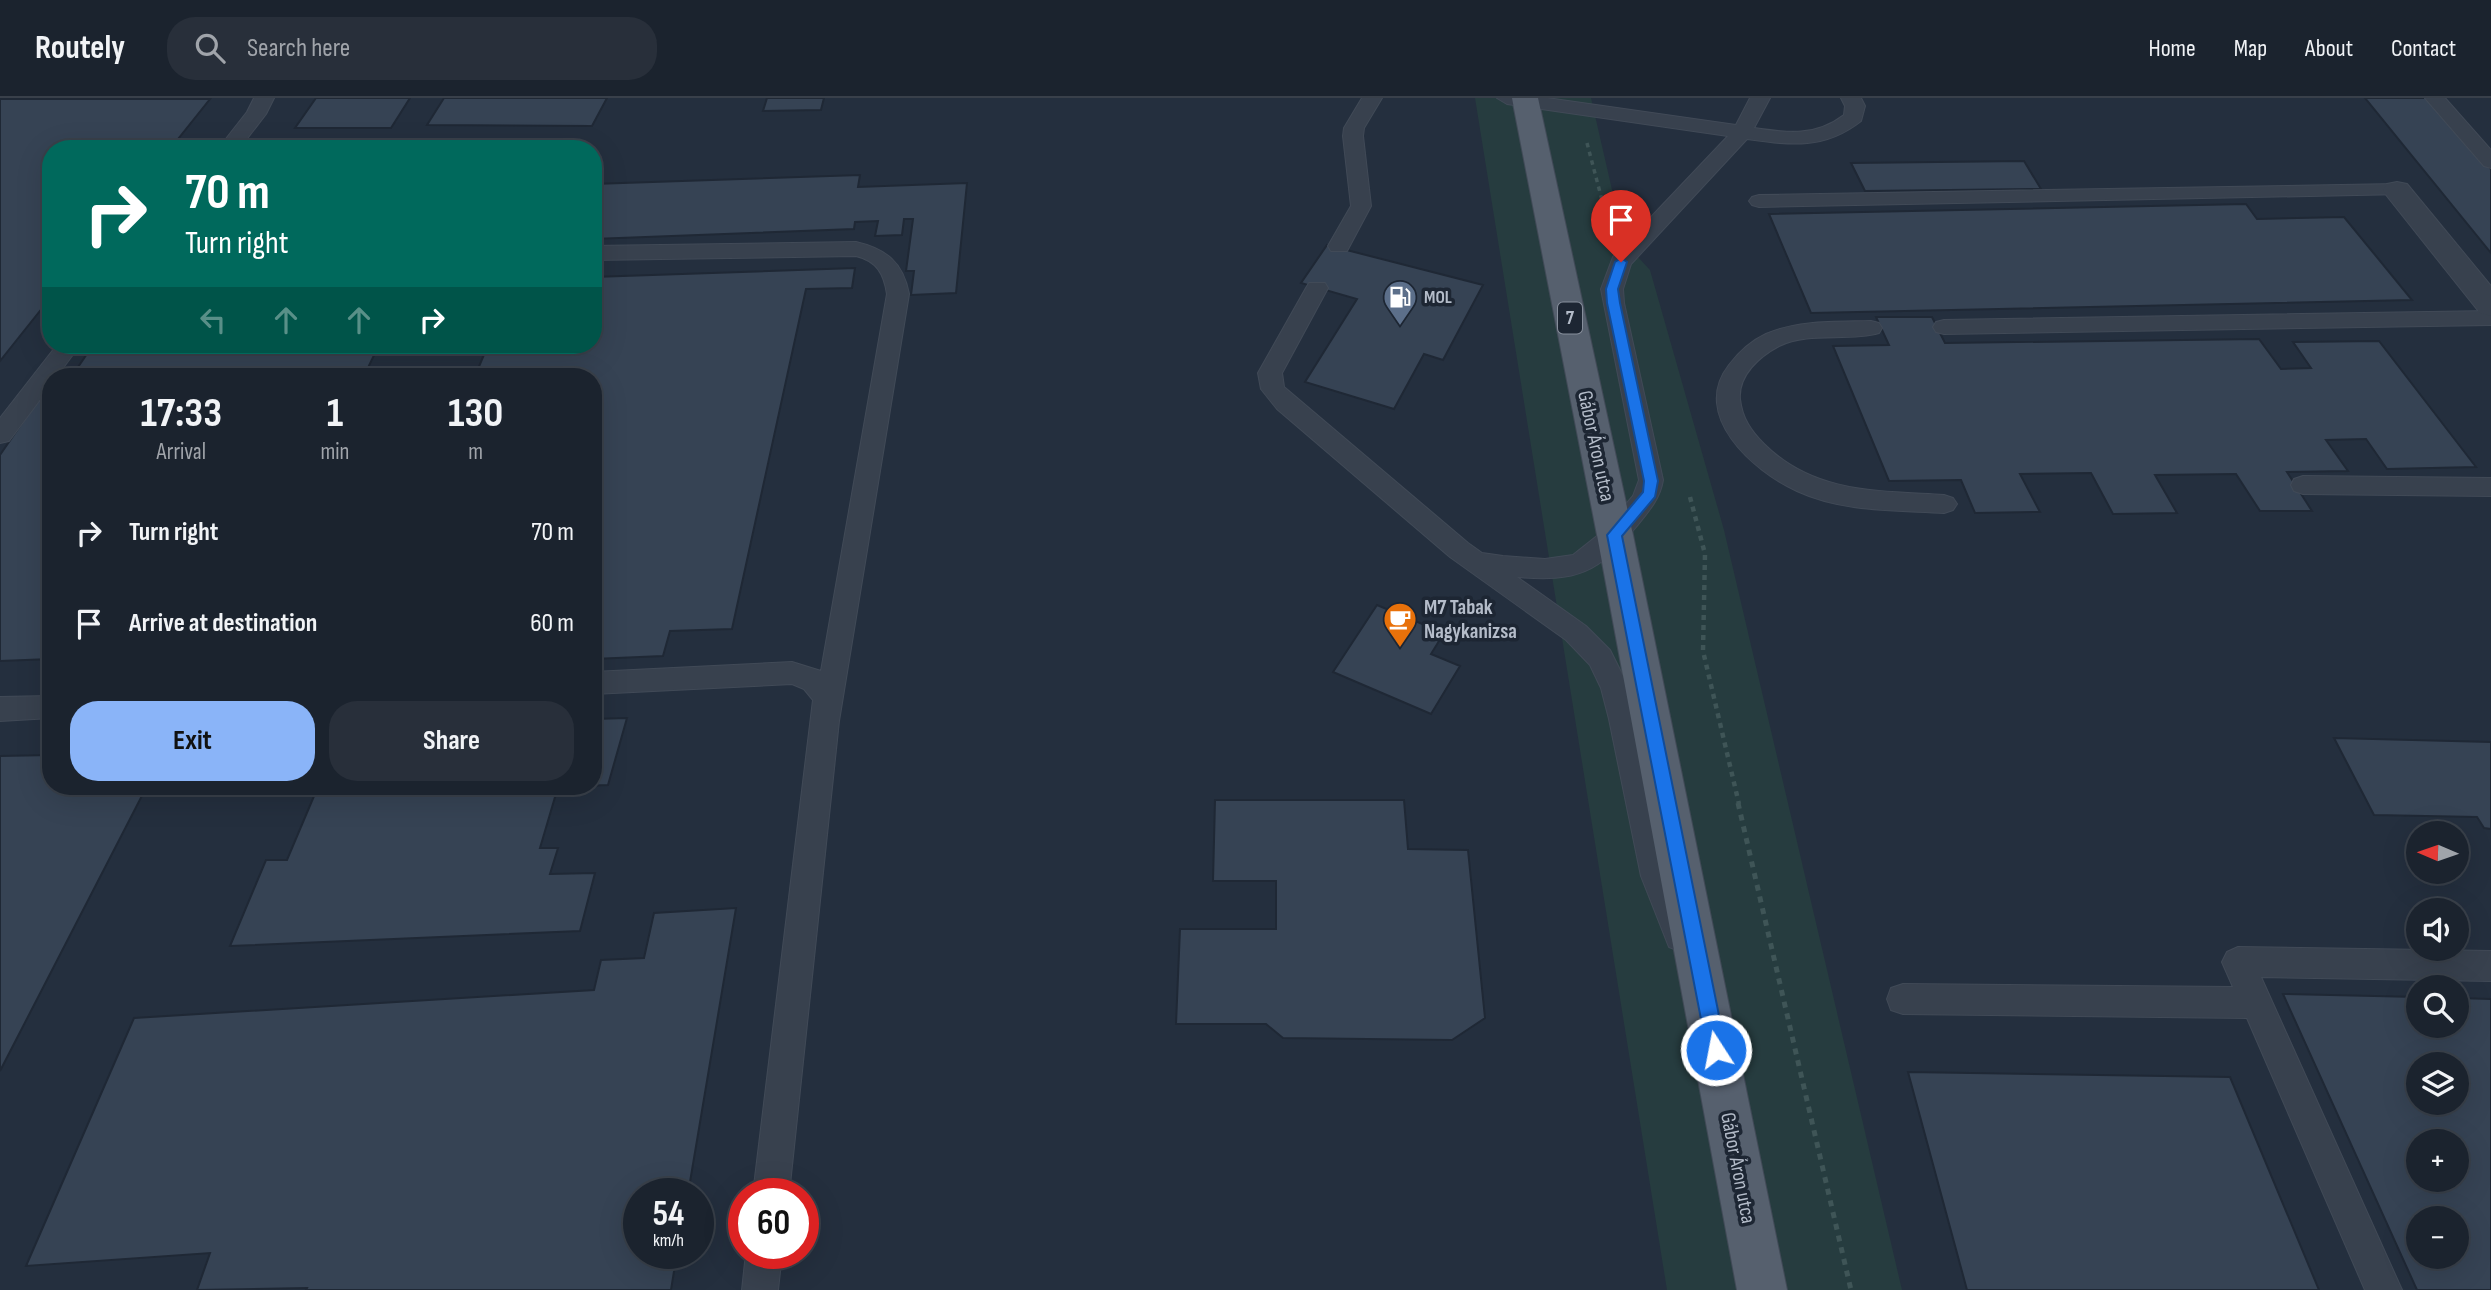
<!DOCTYPE html>
<html lang="en">
<head>
<meta charset="utf-8">
<style>
  :root { --surface:#1b232e; --page:#282f3a; --text:#f1f3f6; --muted:#a0a4aa; --line:#39404a; --accent:#8ab4f8 }
  body { margin:0; font-family:"Sofia Sans Condensed",sans-serif; background:var(--page); color:var(--text); height:100vh; display:flex; flex-direction:column; font-size:26px; white-space:nowrap }
  * { box-sizing:border-box; margin:0 }
  p { font-size:23px; color:var(--muted) }
  .icon { flex:none; width:38px; height:38px; fill:none; stroke:currentColor; stroke-width:2; stroke-linecap:round; stroke-linejoin:round }
  .map { position:relative; flex:1; overflow:hidden }
  .panel { position:absolute; left:42px; top:270px; width:560px; height:427px; display:flex; flex-direction:column; background:var(--surface); border-radius:28px; box-shadow:0 7px 28px #0002,0 0 0 2px var(--line) }
  .panel>* { flex:none }
  .guide { position:absolute; left:42px; top:42px; width:560px; height:214px; border-radius:28px; box-shadow:0 7px 28px #0002,0 0 0 2px var(--line); background:#00695c; color:#fff; overflow:hidden }
  .needle { width:46px; rotate:272deg }
  .controls { position:absolute; left:2406px; top:723px; display:grid; gap:14px }
  .controls a { display:grid; place-items:center; width:63px; height:63px; border-radius:50%; background:var(--surface); box-shadow:0 7px 28px #0002,0 0 0 2px var(--line); font-size:35px }
  .speed { position:absolute; left:623px; top:1080px; display:flex; gap:14px; font-size:35px; font-weight:700; text-align:center }
  .speed>* { display:grid; place-content:center; width:91px; height:91px; border-radius:50%; background:var(--surface); box-shadow:0 7px 28px #0002,0 0 0 2px var(--line); line-height:1 }
  .speed small { font-size:18px; font-weight:400 }
  .speed .limit { border:10px solid #d22; background:#fff; color:#111 }
  .pin { position:absolute; display:grid; place-items:center; width:60px; height:60px; color:#fff; margin:-72px -30px; border-radius:50% 50% 50% 0; rotate:-45deg; box-shadow:0 0 7px #0007 }
  .pin .icon { rotate:45deg }
  .me { position:absolute; width:77px; margin:-38px; rotate:349deg; stroke-linejoin:round; filter:drop-shadow(0 0 5px #0008) }
  .turn { display:flex; align-items:center; gap:24px; height:147px; padding:0 28px; font-size:32px }
  .turn .icon { width:91px; height:91px; stroke-width:2.5 }
  .turn b { display:block; font-size:49px; line-height:60px }
  .lanes { display:flex; align-items:center; height:66px; padding:0 28px; background:#0003; justify-content:center; gap:35px; direction:ltr }
  .lanes .off { opacity:.35 }
  .eta { display:flex; justify-content:space-evenly; align-items:center; height:119px; text-align:center }
  .eta b { font-size:42px; font-weight:700; line-height:49px }
  .action { display:flex; gap:14px; margin-top:auto; padding:14px 28px }
  .action a { flex:1; height:80px; border-radius:28px; background:var(--accent); color:#111; font-size:28px; font-weight:700; line-height:80px; text-align:center }
  .action a+a { background:var(--page); color:var(--text) }
  ul { padding:0; list-style:none }
  li { display:flex; align-items:center; gap:21px; height:91px; padding:0 28px }
  li div { flex:1 }
  li b { display:block; font-size:26px }
  li em { font-style:normal }
  header { display:flex; align-items:center; gap:42px; box-sizing:border-box; height:98px; padding:0 35px; background:var(--surface); border-bottom:2px solid var(--line) }
  header strong { font-size:33px }
  nav { display:flex; gap:38px; margin-inline-start:auto; font-size:24px }
  .search { width:490px; height:63px; background:var(--page); display:flex; align-items:center; gap:18px; box-sizing:border-box; padding:0 24px; border-radius:28px; color:var(--muted); font-size:26px }
  .map>svg:first-child { display:block }
  .green { fill:#263c3f }
  .building { fill:#364354; stroke:#1f2835; stroke-width:2; fill-rule:evenodd }
  .lines { fill:none; stroke-linecap:round; stroke-linejoin:round }
  .service-casing { stroke:#414a57; stroke-width:2 }
  .minor-casing { stroke:#414a57; stroke-width:2 }
  .primary-casing { stroke:#414a57; stroke-width:2 }
  .path-far2 { stroke:#3f5557; stroke-width:3.5; stroke-dasharray:4.5 4.5; stroke-linecap:butt }
  .path-far1 { stroke:#3f5557; stroke-width:4.5; stroke-dasharray:5 5; stroke-linecap:butt }
  .path { stroke:#3f5557; stroke-width:5; stroke-dasharray:6 6; stroke-linecap:butt }
  .service { fill:#38414e; fill-rule:evenodd }
  .minor { fill:#38414e; fill-rule:evenodd }
  .primary { fill:#56606e; fill-rule:evenodd }
  .route { fill:#1a73e8; stroke:#114b97; stroke-width:2 }
  .labels { text-anchor:middle; dominant-baseline:central; stroke-width:7; stroke-linejoin:round; paint-order:stroke }
  .far-poi-label { font-size:18px; font-weight:bold; fill:#b4bcc9; stroke:#1d2633; text-anchor:start }
  .shield { fill:#1d2633; stroke:#878f9c; stroke-width:2 }
  .shield-label { font-size:19px; font-weight:bold; fill:#b4bcc9 }
  .street-label { font-size:21px; fill:#b4bcc9; stroke:#1d2633 }
  .poi-label { font-size:21px; font-weight:bold; fill:#b4bcc9; stroke:#1d2633; text-anchor:start }
</style>
</head>
<body>
<header>
<strong>Routely</strong>
<div class="search"><svg class="icon" aria-label="search" viewBox="0 0 24 24"><circle cx="10" cy="10" r="6"/><path d="M15 15l6 6"/></svg>Search here</div>
<nav><a>Home</a><a>Map</a><a>About</a><a>Contact</a></nav>
</header>
<div class="map">
<svg width="2491" height="1192" viewBox="0 0 2491 1192">
  <rect width="100%" height="100%" fill="#242f3e"/>
  <!-- green -->
  <path class="green" d="M 1475,0 L 1591,0 L 1624,144 L 1650,172 L 1724,432 L 1902,1192 L 1667,1192 Z"/>
  <!-- building -->
  <path class="building" d="M 316,0 L 410,0 L 391,30 L 295,30 Z
    M 444,0 L 607,0 L 592,28 L 427,27 Z
    M 767,0 L 824,0 L 821,12 L 763,13 Z
    M 2365,0 L 2428,0 L 2491,71 L 2491,155 Z
    M 0,1 L 210,1 L 170,51 L 51,51 L 51,199 L 0,263 Z
    M 2024,63 L 2041,91 L 1865,93 L 1851,65 Z
    M 860,77 L 858,89 L 967,85 L 956,195 L 911,197 L 914,173 L 906,173 L 913,121 L 904,121 L 902,137 L 875,138 L 878,123 L 855,124 L 854,131 L 593,141 L 593,86 Z
    M 2246,106 L 2257,121 L 2344,119 L 2412,202 L 1811,215 L 1769,116 Z
    M 1327,147 L 1483,187 L 1443,262 L 1424,256 L 1394,311 L 1305,284 L 1357,201 L 1301,185 Z
    M 855,170 L 852,190 L 806,191 L 732,531 L 670,533 L 663,558 L 593,561 L 593,278 L 475,278 L 488,247 L 593,247 L 593,179 Z
    M 1876,219 L 1932,219 L 1945,245 L 2259,241 L 2281,271 L 2311,270 L 2293,244 L 2379,243 L 2476,369 L 2387,371 L 2366,341 L 2326,342 L 2348,373 L 2287,374 L 2312,413 L 2260,413 L 2236,376 L 2155,377 L 2177,415 L 2113,416 L 2091,375 L 2020,376 L 2040,414 L 1975,415 L 1961,382 L 1889,383 L 1833,248 L 1889,247 Z
    M 93,247 L 379,247 L 364,278 L 72,278 Z
    M 51,283 L 51,561 L 0,563 L 0,357 Z
    M 1377,507 L 1444,535 L 1431,556 L 1460,568 L 1431,616 L 1333,574 Z
    M 627,620 L 608,687 L 558,689 L 540,750 L 558,750 L 550,776 L 595,775 L 580,833 L 230,848 L 266,762 L 287,762 L 317,691 L 297,692 L 299,688 L 593,688 L 593,621 Z
    M 2334,640 L 2491,644 L 2491,731 L 2484,730 L 2477,719 L 2374,717 Z
    M 51,657 L 51,688 L 147,688 L 0,973 L 0,658 Z
    M 1215,702 L 1404,702 L 1408,751 L 1468,752 L 1485,920 L 1452,942 L 1283,940 L 1266,926 L 1176,926 L 1180,831 L 1276,831 L 1276,783 L 1213,783 Z
    M 736,810 L 688,1096 L 639,1096 L 639,1155 L 677,1155 L 671,1192 L 306,1192 L 307,1190 L 197,1192 L 210,1155 L 26,1168 L 134,920 L 594,892 L 601,862 L 644,860 L 654,815 Z
    M 2283,896 L 2418,899 L 2418,928 L 2457,928 L 2457,900 L 2491,901 L 2491,1192 L 2417,1192 ZM 2418,966 L 2457,966 L 2457,1004 L 2418,1004 ZM 2418,1043 L 2457,1043 L 2457,1082 L 2418,1082 ZM 2418,1120 L 2457,1120 L 2457,1158 L 2418,1158 Z
    M 1908,974 L 2230,979 L 2319,1192 L 1967,1192 Z"/>
  <g class="lines">
    <defs>
      <path id="service" d="M 254,0 L 274,0 L 266,16 L 239,51 L 218,51 L 247,14 Z
        M 1362,0 L 1382,0 L 1364,30 L 1363,38 L 1371,108 L 1347,153 L 1331,153 L 1328,148 L 1351,108 L 1343,38 L 1344,30 Z
        M 1497,0 L 1547,0 L 1736,27 L 1750,0 L 1770,0 L 1754,30 C 1788,35 1815,39 1844,17 L 1845,8 L 1841,0 L 1861,0 L 1865,8 L 1861,23 C 1824,52 1791,47 1747,41 L 1631,166 L 1623,191 L 1624,205 L 1663,382 C 1660,401 1648,414 1636,429 C 1598,475 1577,484 1517,479 L 1586,528 L 1610,552 L 1629,590 L 1671,778 L 1696,839 L 1691,849 L 1680,853 L 1669,849 L 1641,778 L 1609,621 L 1601,590 L 1590,567 L 1566,542 L 1450,459 L 1277,311 L 1261,291 L 1258,275 L 1306,190 L 1309,185 L 1325,185 L 1328,190 L 1282,275 L 1284,289 L 1468,445 L 1482,455 L 1503,458 L 1545,461 L 1573,457 L 1602,434 L 1633,398 L 1639,382 L 1601,191 L 1613,159 L 1728,38 L 1507,6 Z
        M 2425,0 L 2445,0 L 2491,52 L 2491,70 L 2484,68 Z
        M 2397,86 L 2404,88 L 2407,92 L 2404,96 L 1759,109 L 1752,107 L 1749,103 L 1752,99 L 1759,97 Z
        M 856,144 C 886,151 903,164 909,196 L 839,623 L 789,1096 L 753,1096 L 813,602 L 804,591 L 792,586 L 593,596 L 593,574 L 792,564 L 821,573 L 887,196 C 884,176 877,163 856,158 L 593,162 L 593,148 Z
        M 2491,213 L 2491,227 L 1944,236 L 1936,234 L 1933,229 L 1936,224 L 1944,222 Z
        M 1871,223 L 1879,225 L 1882,230 L 1879,235 C 1847,244 1810,233 1779,248 C 1760,258 1738,277 1740,301 C 1742,320 1751,333 1764,346 C 1814,396 1879,393 1944,397 L 1953,400 L 1957,406 L 1953,412 L 1944,415 C 1895,412 1842,414 1797,393 C 1753,373 1690,317 1729,267 C 1739,254 1751,243 1766,236 C 1798,222 1836,224 1871,223 Z
        M 57,247 L 80,247 L 57,278 L 51,278 L 51,287 L 9,343 L 0,345 L 0,320 Z
        M 2303,378 L 2491,380 L 2491,398 L 2303,396 L 2294,393 L 2291,387 L 2294,381 Z
        M 51,598 L 51,620 L 0,623 L 0,599 Z
        M 2238,849 L 2491,853 L 2491,883 L 2261,879 L 2402,1192 L 2365,1192 L 2247,920 L 1903,916 L 1891,912 L 1887,901 L 1891,890 L 1903,886 L 2233,889 L 2222,864 L 2227,854 Z
        M 746,1155 L 782,1155 L 778,1192 L 742,1192 Z"/>
      <path id="minor" d="M 2397,84 L 2407,86 L 2491,188 L 2491,218 L 2480,215 L 2387,98 L 2383,92 L 2387,86 Z"/>
      <path id="primary" d="M 1512,0 L 1538,0 L 1633,437 L 1787,1192 L 1737,1192 L 1597,437 Z"/>
    </defs>
    <!-- service casing -->
    <use href="#service" class="service-casing"/>
    <!-- minor casing -->
    <use href="#minor" class="minor-casing"/>
    <!-- primary casing -->
    <use href="#primary" class="primary-casing"/>
    <!-- path-far2 -->
    <path class="path-far2" d="M 1587,45 L 1607,121"/>
    <!-- path-far1 -->
    <path class="path-far1" d="M 1690,399 L 1705,456 L 1703,553 L 1739,706"/>
    <!-- path -->
    <path class="path" d="M 1738,705 L 1851,1192"/>
    <!-- service -->
    <use href="#service" class="service"/>
    <!-- minor -->
    <use href="#minor" class="minor"/>
    <!-- primary -->
    <use href="#primary" class="primary"/>
  </g>
  <!-- route -->
  <path class="route" d="M 1621,160 L 1627,164 L 1618,191 L 1620,205 L 1658,383 L 1655,399 L 1622,438 L 1726,952 L 1723,959 L 1716,961 L 1710,959 L 1707,952 L 1607,437 L 1643,394 L 1644,383 L 1607,205 L 1606,191 L 1615,164 Z"/>
  <!-- icons -->
  <defs>
    <symbol id="fuel-pin" viewBox="-11 -11 22 30"><path d="M0 17L-7.5 6A9.5 9.5 0 1 1 7.5 6Z" fill="#5c6f8a" stroke="#1d2633"/><path d="M-5.5-6h7V0h2V4h1.3V-2.5L3-4.5l.8-.8L6-3V5H2.5V1h-1V6h-7ZM-4.2-4.7v3.2H.2V-4.7Z" fill="#fff"/></symbol>
    <symbol id="cafe-pin" viewBox="-11 -11 22 30"><path d="M0 17L-7.5 6A9.5 9.5 0 1 1 7.5 6Z" fill="#e8710a" stroke="#1d2633"/><path d="M-5.5-4.5H6V0H3Q3 3.5 0 3.5H-2.5Q-5.5 3.5-5.5 0ZM3-3.2v2h1.7v-2ZM-6 4.5H4V6H-6Z" fill="#fff"/></symbol>
  </defs>
  <g fill-rule="evenodd">
    <use href="#fuel-pin" x="1381" y="180" width="38" height="52"/>
    <use href="#cafe-pin" x="1381" y="502" width="38" height="52"/>
  </g>
  <g class="labels">
    <!-- far-poi labels -->
    <g class="far-poi-label">
      <text x="1424" y="199">MOL</text>
    </g>
    <!-- shield labels -->
    <rect class="shield" x="1558" y="204.5" width="24" height="31" rx="5"/>
    <g class="shield-label">
      <text x="1570" y="220">7</text>
    </g>
    <!-- street labels -->
    <g class="street-label">
      <text transform="translate(1596 348) rotate(78)">Gábor Áron utca</text>
      <text transform="translate(1738 1070) rotate(79)">Gábor Áron utca</text>
    </g>
    <!-- poi labels -->
    <g class="poi-label">
      <text x="1424" y="509">M7 Tabak<tspan x="1424" dy="24">Nagykanizsa</tspan></text>
    </g>
  </g>
</svg>
<div class="controls">
<a><svg class="needle" viewBox="-14 -14 28 28"><path d="M0-13l5 13h-10z" fill="#e53935"/><path d="M0 13l5-13h-10z" fill="#a0a4aa"/></svg></a>
<a><svg class="icon" aria-label="sound" viewBox="0 0 24 24"><path d="M4 9h4l5-4v14l-5-4H4zM17 9q2 3 0 6"/></svg></a>
<a><svg class="icon" aria-label="search" viewBox="0 0 24 24"><circle cx="10" cy="10" r="6"/><path d="M15 15l6 6"/></svg></a>
<a><svg class="icon" aria-label="layers" viewBox="0 0 24 24"><path d="M12 4l9 5-9 5-9-5zM3 14l9 5 9-5"/></svg></a>
<a>+</a>
<a>−</a>
</div>
<div class="speed"><div>54<small>km/h</small></div><div class="limit">60</div></div>
<div class="pin" style="left:1621px;top:164px;background:#d93025"><svg class="icon" aria-label="arrive" viewBox="0 0 24 24"><path d="M6 21V4h12l-3 4 3 4H6"/></svg></div>
<svg class="me" style="left:1716px;top:952px" viewBox="-20 -20 40 40"><circle r="17" fill="#1a73e8" stroke="#fff" stroke-width="3"/><path d="M0-11L8 9 0 5-8 9z" fill="#fff"/></svg>
<div class="guide">
<div class="turn"><svg class="icon" aria-label="right" viewBox="0 0 24 24"><path d="M7 20v-9h11M14 6l5 5-5 5"/></svg><div><b>70 m</b>Turn right</div></div>
<div class="lanes"><svg class="icon off" aria-label="left" viewBox="0 0 24 24"><path d="M17 20v-9H6M10 6l-5 5 5 5"/></svg><svg class="icon off" aria-label="ahead" viewBox="0 0 24 24"><path d="M12 20V5M6 11l6-6 6 6"/></svg><svg class="icon off" aria-label="ahead" viewBox="0 0 24 24"><path d="M12 20V5M6 11l6-6 6 6"/></svg><svg class="icon" aria-label="right" viewBox="0 0 24 24"><path d="M7 20v-9h11M14 6l5 5-5 5"/></svg></div>
</div>
<section class="panel">
<div class="eta">
<div><b>17:33</b><p>Arrival</p></div>
<div><b>1</b><p>min</p></div>
<div><b>130</b><p>m</p></div>
</div>
<ul>
<li><svg class="icon" aria-label="right" viewBox="0 0 24 24"><path d="M7 20v-9h11M14 6l5 5-5 5"/></svg><div><b>Turn right</b></div><em>70 m</em></li>
<li><svg class="icon" aria-label="arrive" viewBox="0 0 24 24"><path d="M6 21V4h12l-3 4 3 4H6"/></svg><div><b>Arrive at destination</b></div><em>60 m</em></li>
</ul>
<div class="action"><a>Exit</a><a>Share</a></div>
</section>
</div>
</body>
</html>
